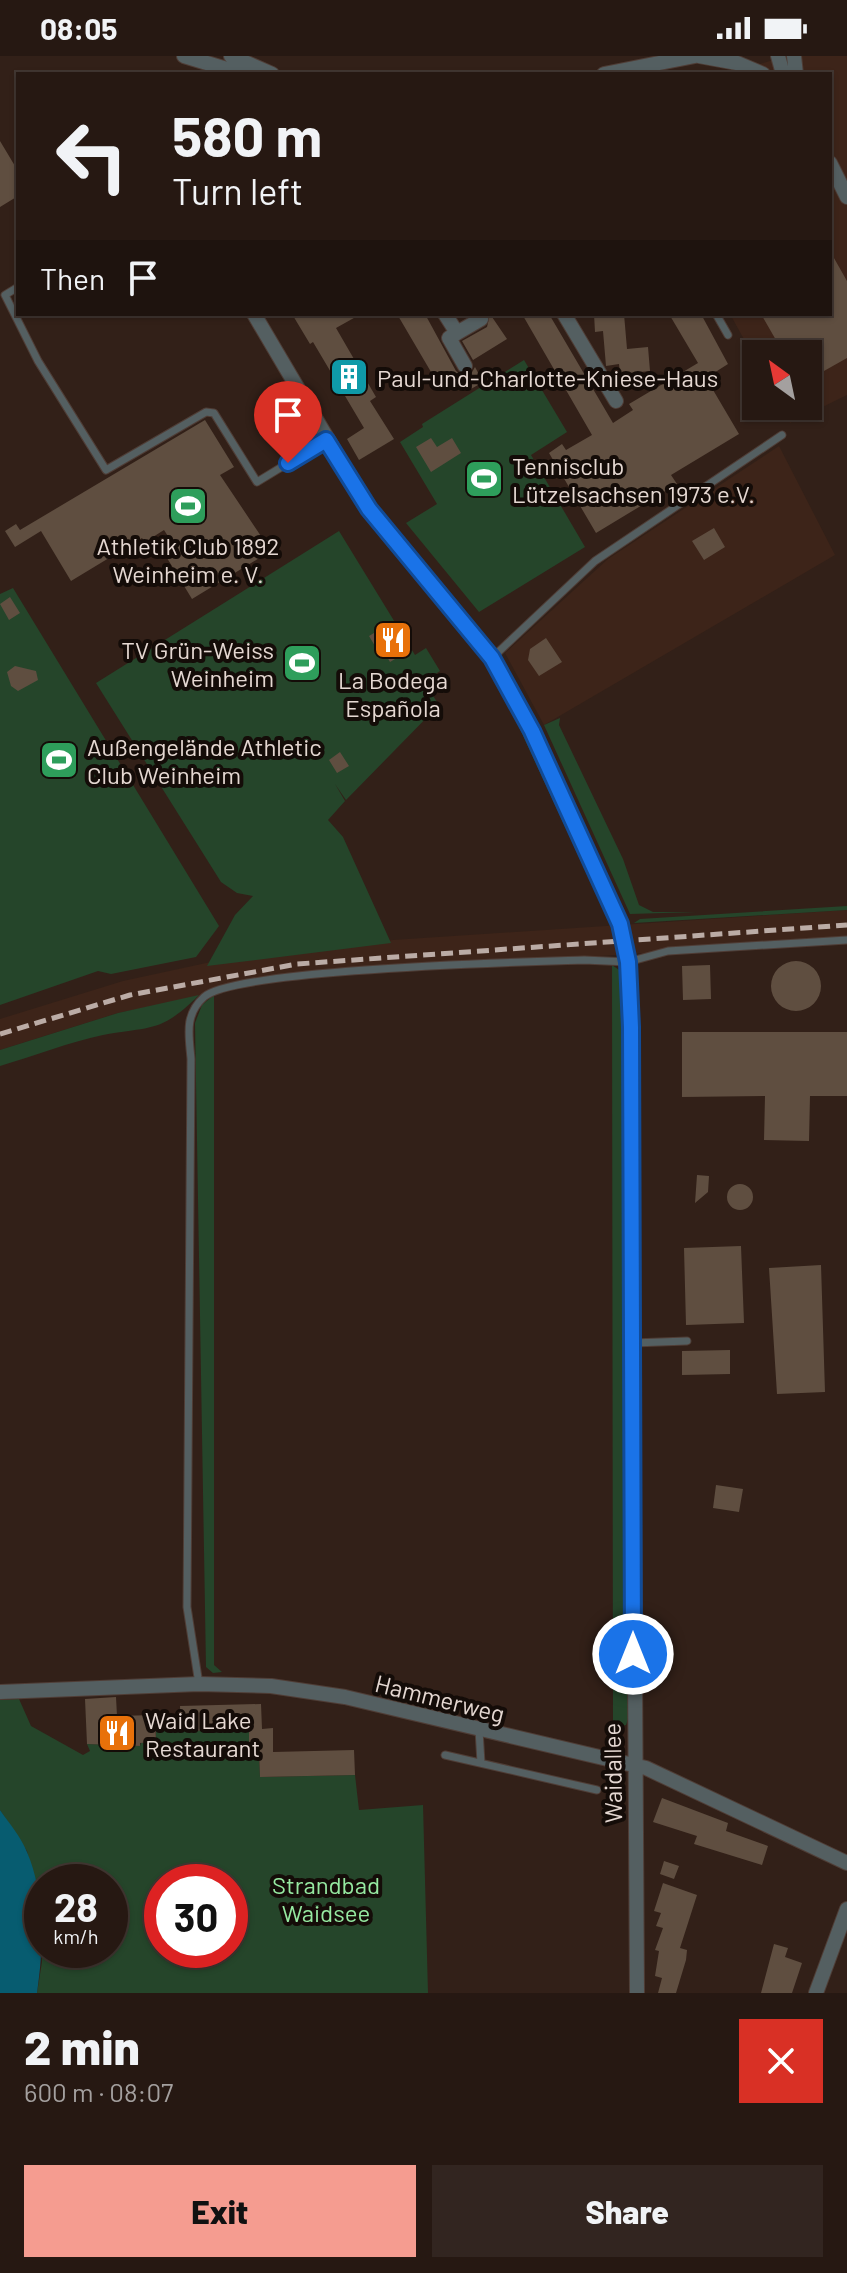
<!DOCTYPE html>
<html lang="en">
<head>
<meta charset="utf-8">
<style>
  :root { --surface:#261812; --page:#322520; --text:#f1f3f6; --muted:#a4a09f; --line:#423732; --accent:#f59c90 }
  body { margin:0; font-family:Barlow,sans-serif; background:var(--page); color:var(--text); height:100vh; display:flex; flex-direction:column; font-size:30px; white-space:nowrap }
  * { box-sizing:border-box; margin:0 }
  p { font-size:26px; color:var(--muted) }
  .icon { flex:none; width:44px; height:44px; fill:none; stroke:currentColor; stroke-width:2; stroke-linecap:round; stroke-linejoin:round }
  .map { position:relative; height:1937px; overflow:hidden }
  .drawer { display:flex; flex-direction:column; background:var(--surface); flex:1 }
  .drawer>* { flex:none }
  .top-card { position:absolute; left:16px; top:16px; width:816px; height:244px; border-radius:0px; box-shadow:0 2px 6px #0004,0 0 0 2px var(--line); background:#261812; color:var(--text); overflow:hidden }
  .needle { width:52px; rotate:327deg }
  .fabs { position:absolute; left:742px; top:284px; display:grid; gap:16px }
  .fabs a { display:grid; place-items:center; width:80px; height:80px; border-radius:0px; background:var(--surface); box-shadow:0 2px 6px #0004,0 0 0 2px var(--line); font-size:40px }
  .speed { position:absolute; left:24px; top:1808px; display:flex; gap:16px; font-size:40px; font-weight:700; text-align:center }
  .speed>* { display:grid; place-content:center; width:104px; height:104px; border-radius:50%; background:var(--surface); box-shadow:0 2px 6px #0004,0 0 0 2px var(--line); line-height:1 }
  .speed small { font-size:20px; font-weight:400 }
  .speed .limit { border:12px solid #d22; background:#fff; color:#111 }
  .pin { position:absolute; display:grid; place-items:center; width:68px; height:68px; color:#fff; margin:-82px -34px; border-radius:50% 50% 50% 0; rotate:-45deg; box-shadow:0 0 8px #0007 }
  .pin .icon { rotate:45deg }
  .me { position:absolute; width:88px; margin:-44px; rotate:0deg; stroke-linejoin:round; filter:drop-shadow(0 0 6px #0008) }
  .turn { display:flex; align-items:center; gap:28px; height:168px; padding:0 24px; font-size:36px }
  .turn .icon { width:104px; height:104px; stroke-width:2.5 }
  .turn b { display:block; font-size:56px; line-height:68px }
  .then { display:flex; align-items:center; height:76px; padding:0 24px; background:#0003; gap:16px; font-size:30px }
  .round { display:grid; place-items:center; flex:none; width:84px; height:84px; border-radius:0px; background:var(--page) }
  .head { display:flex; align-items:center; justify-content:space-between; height:136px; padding:0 24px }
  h1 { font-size:48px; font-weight:800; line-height:60px }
  .cta { display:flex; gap:16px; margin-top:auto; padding:16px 24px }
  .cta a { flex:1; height:92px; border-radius:0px; background:var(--accent); color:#111; font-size:32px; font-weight:800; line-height:92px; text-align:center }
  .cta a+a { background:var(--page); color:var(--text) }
  .status { display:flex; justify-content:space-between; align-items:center; height:56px; padding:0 40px; background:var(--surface); direction:ltr }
  .status svg { height:22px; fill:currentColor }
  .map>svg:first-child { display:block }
  .built { fill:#3d2419 }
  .green { fill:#25452a; fill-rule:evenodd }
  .water { fill:#075c70 }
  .building { fill:#5f4e40 }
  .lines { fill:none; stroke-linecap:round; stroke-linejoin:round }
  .service-casing { stroke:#4f3d36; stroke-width:9 }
  .minor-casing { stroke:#4f3d36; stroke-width:16 }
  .service { stroke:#545f61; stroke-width:7 }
  .minor { stroke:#545f61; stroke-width:14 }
  .rail { stroke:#bbaca6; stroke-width:5; stroke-dasharray:12 6; stroke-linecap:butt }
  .route-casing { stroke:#114b97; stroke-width:20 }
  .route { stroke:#1a73e8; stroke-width:14 }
  .labels { text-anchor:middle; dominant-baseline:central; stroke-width:8; stroke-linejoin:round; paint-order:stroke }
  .poi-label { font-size:24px; fill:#e5d8d2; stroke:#140c08; text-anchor:start }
  .street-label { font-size:24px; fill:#e5d8d2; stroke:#140c08 }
  .park-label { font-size:24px; fill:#96e9a1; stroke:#140c08 }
</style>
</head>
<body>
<div class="status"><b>08:05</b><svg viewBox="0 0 49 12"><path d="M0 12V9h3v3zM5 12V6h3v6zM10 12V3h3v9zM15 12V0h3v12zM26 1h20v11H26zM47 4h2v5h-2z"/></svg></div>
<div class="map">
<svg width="847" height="1937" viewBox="0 0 847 1937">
  <rect width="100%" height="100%" fill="#322018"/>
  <!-- built -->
  <path class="built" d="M 786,0 L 847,0 L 847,339 L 790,367 L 780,350 L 808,350 L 808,298 L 756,298 L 756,305 L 730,258 L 830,258 L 830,18 L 728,18 Z
    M 779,390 L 835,499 L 544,669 L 505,597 L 608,503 Z
    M 847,854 L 847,884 L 352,916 L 279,925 L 118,957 L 0,994 L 0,963 L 123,925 L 211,906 L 363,886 Z"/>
  <!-- green -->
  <path class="green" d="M 524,304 L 567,376 L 531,399 L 585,491 L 479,556 L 406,467 L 437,448 L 400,386 L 423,371 L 422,368 Z
    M 339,475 L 415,599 L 426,592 L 440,615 L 424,626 L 439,649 L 346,744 L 335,728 L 345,745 L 328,764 L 343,781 L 391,887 L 207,910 L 235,859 L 253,840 L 237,837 L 221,826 L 96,627 Z
    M 13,532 L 219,870 L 196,901 L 111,918 L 98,915 L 0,949 L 0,538 Z
    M 501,632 L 607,850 L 605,853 L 602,851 Z
    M 560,662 L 559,669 L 623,803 L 639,849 L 653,856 L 697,856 L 630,858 L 544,669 Z
    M 847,850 L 847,854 L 634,867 L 640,863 Z
    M 612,909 L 625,918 L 628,1663 L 626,1669 L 613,1672 Z
    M 199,939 C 161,977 152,970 103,979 C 69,986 34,1000 0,1010 L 0,994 L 118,957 Z
    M 214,939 L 214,1609 L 222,1616 L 213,1617 L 206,1611 L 195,967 L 202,949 Z
    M 19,1643 L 31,1670 L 83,1699 L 90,1695 L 87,1688 L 140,1690 L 141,1687 L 156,1686 L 156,1671 L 181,1670 L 181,1675 L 249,1673 L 249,1696 L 259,1696 L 260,1721 L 355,1719 L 359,1754 L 423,1749 L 428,1937 L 37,1937 L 42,1906 L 40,1849 L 27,1795 L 0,1754 L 0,1644 ZM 42,1826 L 110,1826 L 110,1894 L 42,1894 ZM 162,1826 L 230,1826 L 230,1894 L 162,1894 Z"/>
  <!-- water -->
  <path class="water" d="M 0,1754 C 9,1767 21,1781 27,1796 C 45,1838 44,1892 37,1937 L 0,1937 Z"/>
  <!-- building -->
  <path class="building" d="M 0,85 L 18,115 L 18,140 L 0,151 Z
    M 830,195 L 847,225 L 847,302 L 808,324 L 808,298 L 784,298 L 761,258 L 830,258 Z
    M 292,258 L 361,258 L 336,272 L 376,341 L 370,345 L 394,383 L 359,404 L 347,383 L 364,372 L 313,286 L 310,288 Z
    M 397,258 L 425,258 L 456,315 L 463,320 L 441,333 Z
    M 490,258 L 507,283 L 473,304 L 462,285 L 487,271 Z
    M 522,258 L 549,258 L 613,367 L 633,354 L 629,348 L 698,307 L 669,258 L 701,258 L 728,308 L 706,322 L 739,378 L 671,419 L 677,428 L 596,477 L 549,397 L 562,388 L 566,394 L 592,379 Z
    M 594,258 L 624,258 L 627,293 L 648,291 L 650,315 L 620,318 L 619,308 L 606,310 L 603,275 L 595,276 Z
    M 475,311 L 483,326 L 471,333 L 463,320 L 471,318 Z
    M 205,364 L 234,411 L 220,419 L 271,495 L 192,543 L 167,502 L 178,496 L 164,474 L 145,486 L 142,482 L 71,525 L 41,475 L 15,491 L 5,475 L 16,468 L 20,474 Z
    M 431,382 L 437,391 L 452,382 L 461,397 L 431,416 L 416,391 Z
    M 714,472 L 725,491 L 704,504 L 692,485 Z
    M 10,541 L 20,557 L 9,564 L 0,548 Z
    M 392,566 L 410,594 L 390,606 L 379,587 L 375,590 L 369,580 Z
    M 546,582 L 562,606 L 539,620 L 528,604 L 530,593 Z
    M 15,610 L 36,615 L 38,624 L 18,635 L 11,630 L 7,616 Z
    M 340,696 L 349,710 L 337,717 L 329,704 Z
    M771 930a25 25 0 1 1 50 0a25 25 0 1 1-50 0Z
    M 710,909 L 711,943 L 683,944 L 682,910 Z
    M 682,976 L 847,976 L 847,1040 L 810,1040 L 809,1085 L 764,1084 L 765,1040 L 682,1041 Z
    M 697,1119 L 709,1120 L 708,1136 L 695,1147 Z
    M727 1141a13 13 0 1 1 26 0a13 13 0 1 1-26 0Z
    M 741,1190 L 744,1267 L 686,1269 L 684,1192 Z
    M 821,1209 L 825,1336 L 777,1338 L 769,1212 Z
    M 730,1294 L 730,1318 L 682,1319 L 682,1295 Z
    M 716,1429 L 743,1433 L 739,1456 L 713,1452 Z
    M 116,1641 L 117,1660 L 155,1659 L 156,1686 L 140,1687 L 140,1690 L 87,1688 L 85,1643 Z
    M 261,1648 L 262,1673 L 273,1672 L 273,1696 L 354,1694 L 355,1719 L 260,1721 L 259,1696 L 249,1696 L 249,1673 L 181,1675 L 180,1650 Z
    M 662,1742 L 728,1767 L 726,1775 L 768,1790 L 762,1809 L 694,1788 L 697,1780 L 653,1766 Z
    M 664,1805 L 679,1810 L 674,1823 L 660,1818 Z
    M 663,1827 L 697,1839 L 680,1892 L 687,1894 L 686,1904 L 676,1937 L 658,1937 L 662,1922 L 655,1920 L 659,1895 L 655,1894 L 663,1872 L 656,1870 L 661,1857 L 654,1855 Z
    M 774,1888 L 788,1892 L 785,1901 L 802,1907 L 792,1937 L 761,1937 Z"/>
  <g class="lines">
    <defs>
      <path id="service" d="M 18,231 L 5,239 L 38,305 L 106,414 L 206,356 L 214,357 L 257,426 L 326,384
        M 716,258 L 728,279
        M 492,602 L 595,505 L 782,379
        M 633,1287 L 687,1285
        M 199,1628 L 187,1551 L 191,1003 C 189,979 184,959 204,941 C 235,913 526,906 584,904 L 628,906 L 668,895 L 847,884
        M 479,1674 L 481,1707
        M 445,1699 L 597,1734"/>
      <path id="minor" d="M 184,0 L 243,18
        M 231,0 L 272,18
        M 699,0 L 737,7 L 763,18
        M 778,0 L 783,18
        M 794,0 L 796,18
        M 604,18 L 695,0
        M 830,107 L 847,141
        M 254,258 L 369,453 L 492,602 L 532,675 L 620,868 L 628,906 L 631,971 L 637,1937
        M 445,258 L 457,277 L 449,282 L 465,310
        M 564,258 L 616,345
        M 457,277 L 481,263
        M 0,1636 L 199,1628 L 271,1630 L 345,1641 L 646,1712 L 847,1807
        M 816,1937 L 847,1853"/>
    </defs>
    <!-- service casing -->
    <use href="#service" class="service-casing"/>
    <!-- minor casing -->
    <use href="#minor" class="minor-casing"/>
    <!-- service -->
    <use href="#service" class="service"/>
    <!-- minor -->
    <use href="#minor" class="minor"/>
    <!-- rail -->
    <path class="rail" d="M 0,978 L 130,939 L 297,908 L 847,869"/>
  </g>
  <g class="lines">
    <defs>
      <path id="route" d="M 288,407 L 326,384 L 369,453 L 492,602 L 532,675 L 620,868 L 628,906 L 631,971 L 633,1598"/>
    </defs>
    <!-- route casing -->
    <use href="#route" class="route-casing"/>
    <!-- route -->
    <use href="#route" class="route"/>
  </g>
  <!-- icons -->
  <defs>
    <symbol id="building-square" viewBox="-11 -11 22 22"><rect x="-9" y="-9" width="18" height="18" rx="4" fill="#0f9aa8" stroke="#140c08"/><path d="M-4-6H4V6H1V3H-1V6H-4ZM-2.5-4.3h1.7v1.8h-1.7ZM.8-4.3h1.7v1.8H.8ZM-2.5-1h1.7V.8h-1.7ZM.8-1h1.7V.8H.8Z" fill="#fff"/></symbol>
    <symbol id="stadium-square" viewBox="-11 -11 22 22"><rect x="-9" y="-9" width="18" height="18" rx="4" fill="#2e9e5b" stroke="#140c08"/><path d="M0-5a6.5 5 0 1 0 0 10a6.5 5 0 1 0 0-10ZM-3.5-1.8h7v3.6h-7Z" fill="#fff"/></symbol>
    <symbol id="restaurant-square" viewBox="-11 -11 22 22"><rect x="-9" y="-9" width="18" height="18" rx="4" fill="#e8710a" stroke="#140c08"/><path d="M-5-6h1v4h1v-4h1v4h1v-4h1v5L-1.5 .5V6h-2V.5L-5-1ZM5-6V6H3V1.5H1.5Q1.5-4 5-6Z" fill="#fff"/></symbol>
  </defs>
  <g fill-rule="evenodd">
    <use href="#building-square" x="327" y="299" width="44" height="44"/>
    <use href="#stadium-square" x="462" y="401" width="44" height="44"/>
    <use href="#stadium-square" x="166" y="428" width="44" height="44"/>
    <use href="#restaurant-square" x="371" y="562" width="44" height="44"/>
    <use href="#stadium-square" x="280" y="585" width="44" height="44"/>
    <use href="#stadium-square" x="37" y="682" width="44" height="44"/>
    <use href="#restaurant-square" x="95" y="1655" width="44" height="44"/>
  </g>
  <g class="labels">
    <!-- poi labels -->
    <g class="poi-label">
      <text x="377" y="321">Paul-und-Charlotte-Kniese-Haus</text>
      <text x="512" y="409">Tennisclub<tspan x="512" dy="28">Lützelsachsen 1973 e.V.</tspan></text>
      <text x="188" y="489" text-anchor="middle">Athletik Club 1892<tspan x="188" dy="28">Weinheim e. V.</tspan></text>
      <text x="274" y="593" text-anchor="end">TV Grün-Weiss<tspan x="274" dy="28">Weinheim</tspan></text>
      <text x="393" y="623" text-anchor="middle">La Bodega<tspan x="393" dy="28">Española</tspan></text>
      <text x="87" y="690">Außengelände Athletic<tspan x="87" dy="28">Club Weinheim</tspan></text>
      <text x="145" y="1663">Waid Lake<tspan x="145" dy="28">Restaurant</tspan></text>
    </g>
    <!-- street labels -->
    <g class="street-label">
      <text transform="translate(440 1642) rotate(14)">Hammerweg</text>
      <text transform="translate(612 1717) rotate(-91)">Waidallee</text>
    </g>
    <!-- park labels -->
    <g class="park-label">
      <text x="326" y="1828">Strandbad<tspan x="326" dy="28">Waidsee</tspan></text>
    </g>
  </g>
</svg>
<div class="fabs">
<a><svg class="needle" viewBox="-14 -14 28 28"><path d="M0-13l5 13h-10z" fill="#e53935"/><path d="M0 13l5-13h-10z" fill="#a4a09f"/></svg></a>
</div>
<div class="speed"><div>28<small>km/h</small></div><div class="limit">30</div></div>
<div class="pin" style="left:288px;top:407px;background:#d93025"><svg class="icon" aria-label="arrive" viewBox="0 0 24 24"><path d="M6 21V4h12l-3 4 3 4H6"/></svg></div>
<svg class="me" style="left:633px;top:1598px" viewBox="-20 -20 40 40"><circle r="17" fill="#1a73e8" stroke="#fff" stroke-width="3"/><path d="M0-11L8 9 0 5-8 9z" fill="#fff"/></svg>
<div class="top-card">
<div class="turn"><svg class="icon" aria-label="left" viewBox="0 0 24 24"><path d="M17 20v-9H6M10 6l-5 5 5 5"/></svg><div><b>580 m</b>Turn left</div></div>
<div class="then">Then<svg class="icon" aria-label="arrive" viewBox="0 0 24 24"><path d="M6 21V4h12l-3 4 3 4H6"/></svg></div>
</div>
</div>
<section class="drawer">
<div class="head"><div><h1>2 min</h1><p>600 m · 08:07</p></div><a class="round" style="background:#d93025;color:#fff"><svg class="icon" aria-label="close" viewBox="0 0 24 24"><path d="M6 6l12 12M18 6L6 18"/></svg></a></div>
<div class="cta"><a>Exit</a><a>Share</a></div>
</section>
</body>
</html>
